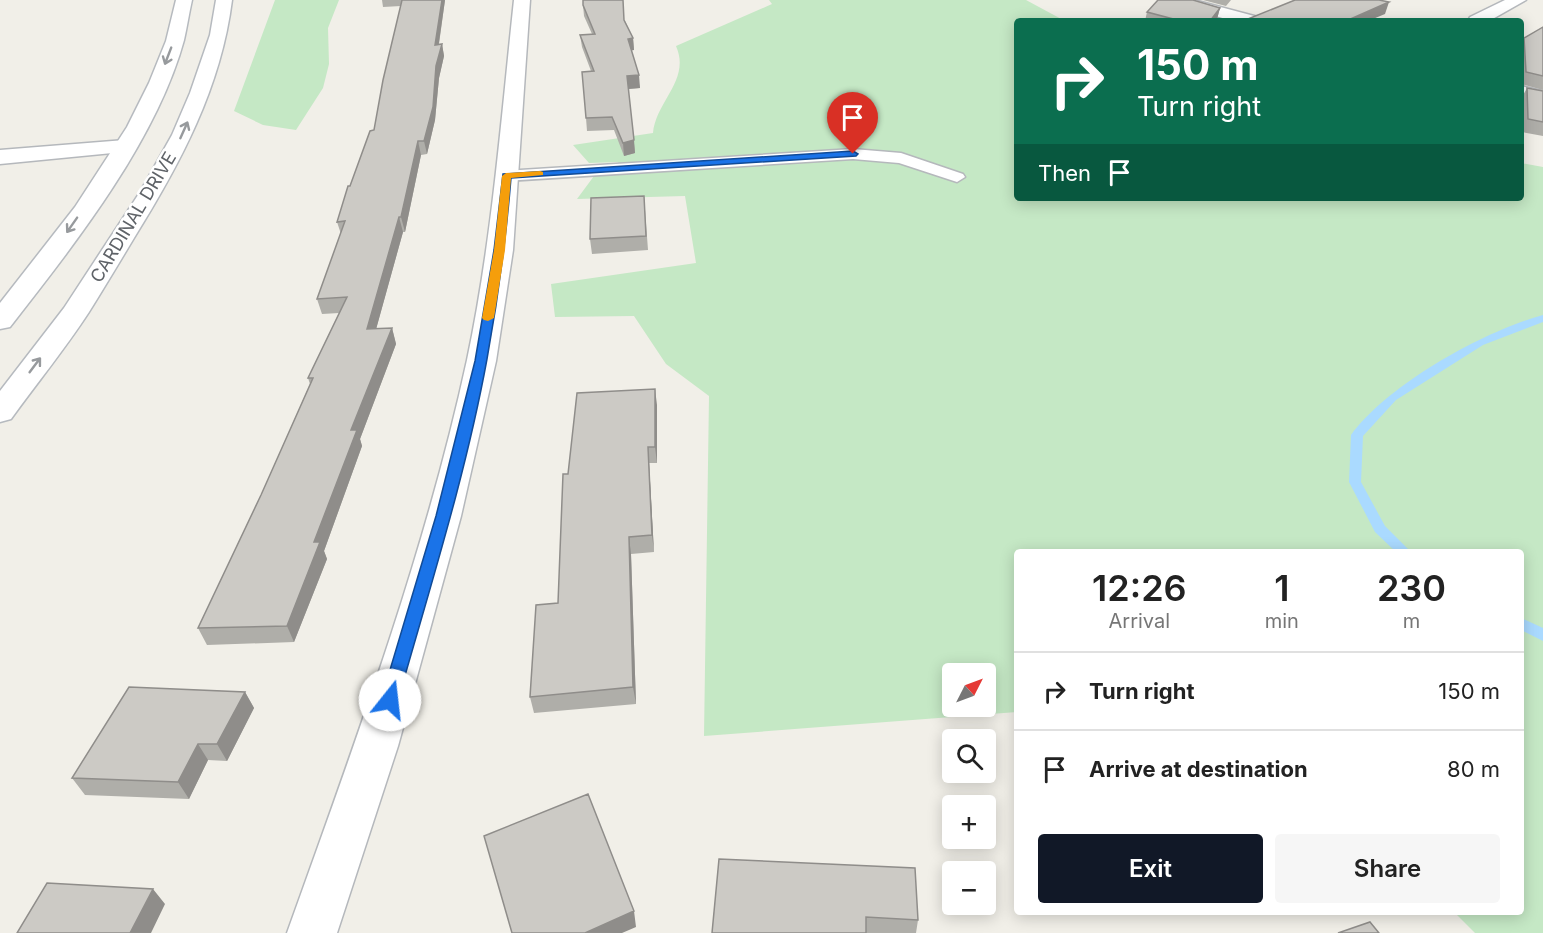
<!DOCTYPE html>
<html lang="en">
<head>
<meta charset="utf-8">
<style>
  :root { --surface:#fff; --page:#f6f6f6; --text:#222; --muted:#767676; --line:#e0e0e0; --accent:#111827 }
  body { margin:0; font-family:Inter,sans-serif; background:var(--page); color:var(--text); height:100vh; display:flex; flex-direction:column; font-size:22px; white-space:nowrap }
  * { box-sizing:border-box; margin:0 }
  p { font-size:20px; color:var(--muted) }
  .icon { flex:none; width:33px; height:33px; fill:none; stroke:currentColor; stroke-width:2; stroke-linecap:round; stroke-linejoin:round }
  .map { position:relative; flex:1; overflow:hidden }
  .side { position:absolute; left:1014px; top:549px; width:510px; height:366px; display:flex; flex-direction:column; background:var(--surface); border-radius:6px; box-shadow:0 3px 15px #0003 }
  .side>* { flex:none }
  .guide { position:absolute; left:1014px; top:18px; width:510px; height:183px; border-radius:6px; box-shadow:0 3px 15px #0003; background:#0b6e4f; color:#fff; overflow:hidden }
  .needle { width:39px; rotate:48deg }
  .tools { position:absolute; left:942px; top:663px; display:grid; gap:12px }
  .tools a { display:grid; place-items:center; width:54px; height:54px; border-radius:6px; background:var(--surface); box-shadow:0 3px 15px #0003; font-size:30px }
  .pin { position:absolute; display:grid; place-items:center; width:51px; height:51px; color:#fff; margin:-62px -26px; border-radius:50% 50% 50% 0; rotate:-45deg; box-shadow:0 0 6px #0007 }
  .pin .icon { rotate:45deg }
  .me { position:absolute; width:66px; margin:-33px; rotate:16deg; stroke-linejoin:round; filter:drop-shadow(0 0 4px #0008) }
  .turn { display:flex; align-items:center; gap:21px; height:126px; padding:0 24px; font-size:27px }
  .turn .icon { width:78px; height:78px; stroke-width:2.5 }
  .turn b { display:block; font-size:42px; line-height:51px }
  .then { display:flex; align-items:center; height:57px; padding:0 24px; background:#0003; gap:12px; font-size:22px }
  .eta { display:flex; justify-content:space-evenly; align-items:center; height:102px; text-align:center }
  .eta b { font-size:36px; font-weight:600; line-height:42px }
  .cta { display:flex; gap:12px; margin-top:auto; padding:12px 24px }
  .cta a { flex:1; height:69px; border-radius:6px; background:var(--accent); color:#fff; font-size:24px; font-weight:600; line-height:69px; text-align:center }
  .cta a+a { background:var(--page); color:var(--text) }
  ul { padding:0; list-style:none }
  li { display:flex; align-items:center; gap:18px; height:78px; padding:0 24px; border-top:2px solid var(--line) }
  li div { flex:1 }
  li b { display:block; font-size:22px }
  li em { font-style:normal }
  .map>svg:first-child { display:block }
  .green { fill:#c5e8c5; fill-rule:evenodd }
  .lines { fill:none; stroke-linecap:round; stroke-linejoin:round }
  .stream { fill:#aadaff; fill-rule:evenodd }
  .lane-casing { stroke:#b5b8bc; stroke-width:3 }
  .street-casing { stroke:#b5b8bc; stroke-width:3 }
  .secondary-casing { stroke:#b6babf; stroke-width:3 }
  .lane { fill:#fff; fill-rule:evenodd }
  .street { fill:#fff; fill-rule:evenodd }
  .secondary { fill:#fff; fill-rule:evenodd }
  .wall { fill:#afaea9 }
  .shaded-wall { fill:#8f8d8a }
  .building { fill:#cccac5; stroke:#8f8d8a; stroke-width:1.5 }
  .oneway { stroke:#979a9d }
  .route { fill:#1a73e8; stroke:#114b97; stroke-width:1.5 }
  .slow { fill:#f59e0b }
  .labels { text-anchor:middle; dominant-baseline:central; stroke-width:5; stroke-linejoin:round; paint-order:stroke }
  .far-street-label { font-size:18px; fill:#5f6368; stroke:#fff }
</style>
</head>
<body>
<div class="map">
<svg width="1543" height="933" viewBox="0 0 1543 933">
  <rect width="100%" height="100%" fill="#f1efe8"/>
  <!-- green -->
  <path class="green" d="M 275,0 L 339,0 L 328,28 L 329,64 L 323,88 L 296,130 L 263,125 L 234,111 Z
    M 769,0 L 1026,0 L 1065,21 L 1017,21 L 1017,198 L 1521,198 L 1521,163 L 1543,167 L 1543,933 L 1475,933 L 1454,912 L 1521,912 L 1521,552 L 1017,552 L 1017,712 L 704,736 L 709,396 L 666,364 L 634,316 L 555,317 L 551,284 L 696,263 L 685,196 L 577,199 L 594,176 L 619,162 L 589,163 L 573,145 L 653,133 C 656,101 691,80 676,46 L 772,4 ZM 952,674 L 986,674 L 986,706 L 952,706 Z"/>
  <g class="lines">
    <!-- stream -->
    <path class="stream" d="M 1543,315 L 1543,322 L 1483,345 L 1396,400 L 1363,436 L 1361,482 L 1385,526 L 1411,552 L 1396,552 L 1375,532 L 1349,482 L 1351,435 C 1389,384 1482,332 1543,315 Z
      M 1521,618 L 1543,628 L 1543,641 L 1521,630 Z"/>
    <defs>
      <path id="lane" d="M 853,149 L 901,153 L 963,174 L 965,177 L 957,182 L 899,163 L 853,159 L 506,181 L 498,176 L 506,171 Z"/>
      <path id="street" d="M 514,0 L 530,0 L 513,250 L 496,361 L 461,516 L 398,746 L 337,933 L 287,933 C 354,746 425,554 467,360 C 492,242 501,120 514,0 Z
        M 1168,0 L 1194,0 L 1258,17 L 1260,21 L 1233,21 L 1170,3 Z
        M 1505,0 L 1526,0 L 1489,21 L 1468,21 L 1470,17 Z
        M 1521,86 L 1543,91 L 1543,103 L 1521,98 Z
        M 125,140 L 133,141 L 136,146 L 133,151 L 0,164 L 0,150 Z"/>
      <path id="secondary" d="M 176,0 L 192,0 C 189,13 187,27 184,40 C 156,142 74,245 10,327 L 0,329 L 0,303 L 75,207 L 127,127 L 149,83 L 166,41 Z
        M 216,0 L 232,0 C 221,88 180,164 134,238 C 119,263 104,288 89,312 C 65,349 37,383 11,419 L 0,422 L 0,391 L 64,308 L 140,192 L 172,135 L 190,93 L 210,35 Z"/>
    </defs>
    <!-- lane casing -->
    <use href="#lane" class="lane-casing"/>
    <!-- street casing -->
    <use href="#street" class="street-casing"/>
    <!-- secondary casing -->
    <use href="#secondary" class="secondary-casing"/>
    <!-- lane -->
    <use href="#lane" class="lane"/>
    <!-- street -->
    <use href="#street" class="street"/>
    <!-- secondary -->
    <use href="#secondary" class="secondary"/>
  </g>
  <!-- wall -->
  <path class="wall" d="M 382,0 L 445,0 L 439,44 L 442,44 L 444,56 L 439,78 L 435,120 L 427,154 L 421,155 L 405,232 L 403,232 L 376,329 L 392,328 L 396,344 L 360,439 L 362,446 L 324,551 L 327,559 L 294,642 L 207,645 L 198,628 L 261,495 L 310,384 L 308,378 L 339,313 L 322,314 L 317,299 L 341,234 L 337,222 L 350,186 L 374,130 L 401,6 L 383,7 Z
    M 1203,0 L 1231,0 L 1226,6 Z
    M 583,5 L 625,21 L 633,38 L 634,50 L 631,50 L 640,88 L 628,89 L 635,153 L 624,156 L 614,130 L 587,131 L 586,118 L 591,71 L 582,47 L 580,35 L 592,34 L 584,16 Z
    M 1220,8 L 1217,19 L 1215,21 L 1145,21 L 1147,12 Z
    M 1543,27 L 1543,90 L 1521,84 L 1521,45 L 1524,38 Z
    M 1527,88 L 1543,91 L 1543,136 L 1522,132 L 1521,99 Z
    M 644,196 L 648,250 L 592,254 L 590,239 Z
    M 657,405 L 657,463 L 649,463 L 654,552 L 631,554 L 636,704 L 534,713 L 530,697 L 558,603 Z
    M 245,692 L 254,708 L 227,761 L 208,760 L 189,799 L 85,795 L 72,778 Z
    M 719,859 L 918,920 L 916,933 L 712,933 Z"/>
  <!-- shaded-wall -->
  <path class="shaded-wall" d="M 442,0 L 445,0 L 437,56 L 435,45 Z
    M 1389,2 L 1385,14 L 1368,21 L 1346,21 Z
    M 1220,8 L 1217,19 L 1215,21 L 1210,21 Z
    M 633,38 L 634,50 L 629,51 L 628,39 Z
    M 442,44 L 444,56 L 439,78 L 435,120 L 427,154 L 424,141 L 436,66 Z
    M 639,75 L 640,88 L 628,89 L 627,76 Z
    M 634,140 L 635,153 L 624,156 L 623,143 Z
    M 418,141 L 421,155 L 405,232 L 401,217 Z
    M 399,217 L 403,232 L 372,344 L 367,329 Z
    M 392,328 L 396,344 L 360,439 L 362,446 L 324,551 L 327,559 L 294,642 L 287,626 L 351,430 Z
    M 655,389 L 657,405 L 657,463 L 655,447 Z
    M 648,447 L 649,463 L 654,552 L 652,535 Z
    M 629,537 L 631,554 L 636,704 L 633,687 Z
    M 245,692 L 254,708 L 227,761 L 217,744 Z
    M 198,744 L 208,760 L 189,799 L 178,782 Z
    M 153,889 L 165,904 L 151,933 L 130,933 Z
    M 634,911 L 636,927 L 622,933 L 585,933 Z"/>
  <!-- building -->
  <path class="building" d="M 402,0 L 442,0 L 435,45 L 442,44 L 436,66 L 433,107 L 424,141 L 418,141 L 401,217 L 399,217 L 367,329 L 392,328 L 351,430 L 357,430 L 314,542 L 320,542 L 287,626 L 198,628 L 261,495 L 313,378 L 308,378 L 347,297 L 317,299 L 345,221 L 337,222 L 348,186 L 350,186 L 370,131 L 374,130 L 383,80 Z
    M 583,0 L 623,0 L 624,20 L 633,38 L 628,39 L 639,75 L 627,76 L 634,140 L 623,143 L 612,117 L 586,118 L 582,72 L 594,71 L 580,35 L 595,34 L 583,5 Z
    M 1158,0 L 1193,0 L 1220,8 L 1210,21 L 1181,21 L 1147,12 Z
    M 1295,0 L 1379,0 L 1389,2 L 1346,21 L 1243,21 Z
    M 1543,27 L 1543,76 L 1526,72 L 1524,38 Z
    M 1527,88 L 1543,91 L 1543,122 L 1528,119 Z
    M 644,196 L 646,236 L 590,239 L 591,198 Z
    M 655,389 L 655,447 L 648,447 L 652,535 L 629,537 L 633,687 L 530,697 L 536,605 L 558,603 L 563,474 L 568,474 L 577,393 Z
    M 129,687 L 245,692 L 217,744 L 198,744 L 178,782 L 72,778 Z
    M 588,794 L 634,911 L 585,933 L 512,933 L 484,836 Z
    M 719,859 L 915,868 L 918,920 L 866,917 L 866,933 L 712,933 Z
    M 47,883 L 153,889 L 130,933 L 17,933 Z
    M 1370,922 L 1379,933 L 1338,933 Z"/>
  <!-- one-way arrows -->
  <defs><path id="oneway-shaft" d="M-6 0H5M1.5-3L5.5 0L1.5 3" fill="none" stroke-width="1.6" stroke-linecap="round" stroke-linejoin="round" transform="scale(1.5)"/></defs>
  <g class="oneway">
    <use href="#oneway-shaft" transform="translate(168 56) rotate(111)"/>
    <use href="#oneway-shaft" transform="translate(184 130) rotate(-66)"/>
    <use href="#oneway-shaft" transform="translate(72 225) rotate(125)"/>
    <use href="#oneway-shaft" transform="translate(35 365) rotate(-53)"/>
  </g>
  <!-- route -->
  <path class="route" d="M 853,151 L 858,154 L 856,156 L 511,178 C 506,239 498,299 487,359 C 466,474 430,587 398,700 L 396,705 L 390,707 L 383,705 L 381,700 L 436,516 L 475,361 L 494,250 L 503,174 Z"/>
  <!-- slow -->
  <path class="slow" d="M 540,171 L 543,172 L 543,175 L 511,178 L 505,250 L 494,318 L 488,321 L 484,320 L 482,318 L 494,250 L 502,176 L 506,173 Z"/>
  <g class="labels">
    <!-- far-street labels -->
    <g class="far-street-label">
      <text transform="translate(133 217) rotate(-59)">CARDINAL DRIVE</text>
    </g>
  </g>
</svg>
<div class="tools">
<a><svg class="needle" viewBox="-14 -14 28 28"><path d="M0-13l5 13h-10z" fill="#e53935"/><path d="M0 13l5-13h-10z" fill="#767676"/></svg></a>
<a><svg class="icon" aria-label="search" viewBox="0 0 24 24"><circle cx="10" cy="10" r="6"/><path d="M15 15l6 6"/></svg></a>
<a>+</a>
<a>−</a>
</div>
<div class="pin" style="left:853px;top:154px;background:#d93025"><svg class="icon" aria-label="arrive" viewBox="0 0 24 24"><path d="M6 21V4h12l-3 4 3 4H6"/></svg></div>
<svg class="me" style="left:390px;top:700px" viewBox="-20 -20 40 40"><circle r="19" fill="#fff"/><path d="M0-13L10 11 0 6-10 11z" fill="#1a73e8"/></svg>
<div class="guide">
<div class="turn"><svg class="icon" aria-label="right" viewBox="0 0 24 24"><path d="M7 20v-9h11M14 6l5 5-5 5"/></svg><div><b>150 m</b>Turn right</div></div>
<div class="then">Then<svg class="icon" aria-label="arrive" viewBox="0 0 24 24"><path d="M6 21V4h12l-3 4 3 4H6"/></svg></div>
</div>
<section class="side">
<div class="eta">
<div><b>12:26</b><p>Arrival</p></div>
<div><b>1</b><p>min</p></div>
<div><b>230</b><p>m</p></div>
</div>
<ul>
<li><svg class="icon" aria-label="right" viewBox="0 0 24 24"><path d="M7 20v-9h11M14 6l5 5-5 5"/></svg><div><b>Turn right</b></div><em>150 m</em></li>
<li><svg class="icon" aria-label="arrive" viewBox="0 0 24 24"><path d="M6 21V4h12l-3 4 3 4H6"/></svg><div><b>Arrive at destination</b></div><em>80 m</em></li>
</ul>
<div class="cta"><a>Exit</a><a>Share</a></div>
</section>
</div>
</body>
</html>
